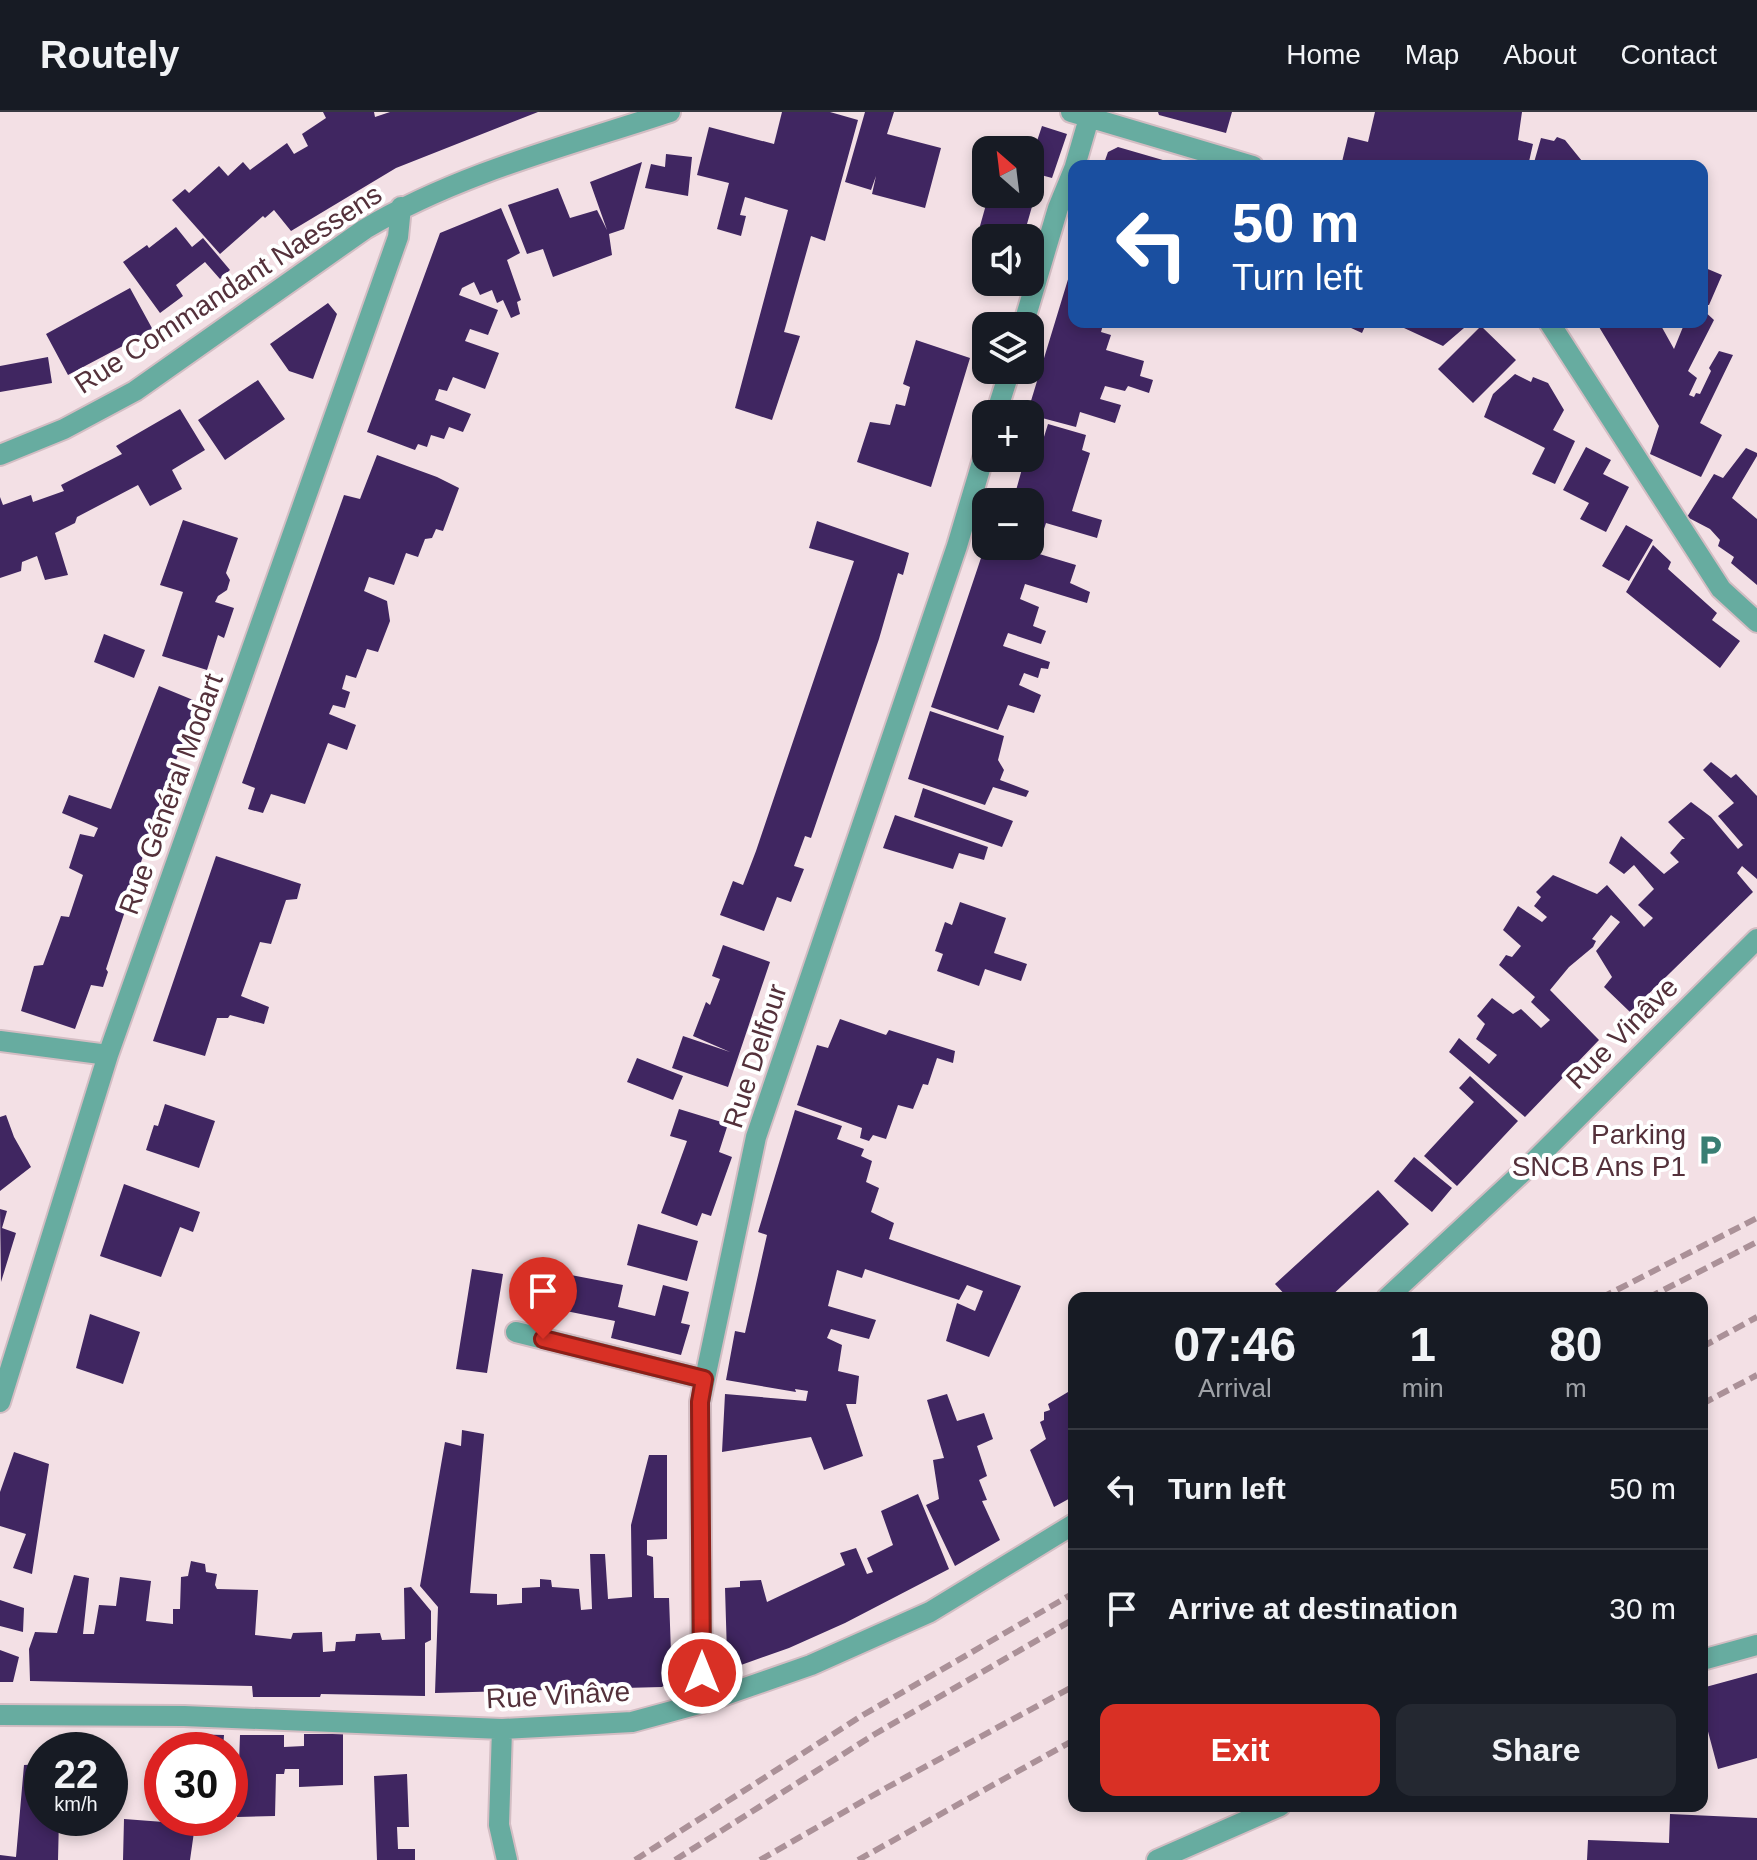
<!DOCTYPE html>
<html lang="en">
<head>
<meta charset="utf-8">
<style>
  :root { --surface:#171b24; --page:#242831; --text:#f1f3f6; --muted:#9ea1a6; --line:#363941; --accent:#d93025 }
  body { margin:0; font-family:Helvetica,sans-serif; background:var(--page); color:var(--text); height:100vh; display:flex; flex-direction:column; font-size:30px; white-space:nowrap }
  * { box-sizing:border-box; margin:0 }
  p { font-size:26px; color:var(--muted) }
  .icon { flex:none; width:44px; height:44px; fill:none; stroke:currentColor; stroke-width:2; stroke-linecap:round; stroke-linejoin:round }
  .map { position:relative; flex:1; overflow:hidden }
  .details { position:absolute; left:1068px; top:1180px; width:640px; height:520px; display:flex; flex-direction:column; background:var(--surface); border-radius:16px; box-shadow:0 4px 12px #0003 }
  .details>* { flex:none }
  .hud { position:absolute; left:1068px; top:48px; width:640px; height:168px; border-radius:16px; box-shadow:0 4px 12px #0003; background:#1a4fa0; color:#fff; overflow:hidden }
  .needle { width:52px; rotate:332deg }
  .buttons { position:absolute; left:972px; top:24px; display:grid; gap:16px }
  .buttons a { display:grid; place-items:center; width:72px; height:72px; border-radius:16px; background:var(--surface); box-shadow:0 4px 12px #0003; font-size:40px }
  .speed { position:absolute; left:24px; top:1620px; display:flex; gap:16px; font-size:40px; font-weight:700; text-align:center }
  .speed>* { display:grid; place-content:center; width:104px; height:104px; border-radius:50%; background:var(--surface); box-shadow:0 4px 12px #0003; line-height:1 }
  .speed small { font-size:20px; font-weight:400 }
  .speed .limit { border:12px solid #d22; background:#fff; color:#111 }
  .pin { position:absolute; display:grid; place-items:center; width:68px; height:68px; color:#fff; margin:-82px -34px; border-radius:50% 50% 50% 0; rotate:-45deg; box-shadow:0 0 8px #0007 }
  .pin .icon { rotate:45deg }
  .me { position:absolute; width:88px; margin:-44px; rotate:0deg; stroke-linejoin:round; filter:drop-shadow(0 0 6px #0008) }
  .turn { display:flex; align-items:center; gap:28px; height:168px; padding:0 32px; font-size:36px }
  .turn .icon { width:104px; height:104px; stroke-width:2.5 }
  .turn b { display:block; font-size:56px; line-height:68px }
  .eta { display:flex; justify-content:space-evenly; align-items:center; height:136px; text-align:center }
  .eta b { font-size:48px; font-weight:700; line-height:56px }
  .cta { display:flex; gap:16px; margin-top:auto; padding:16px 32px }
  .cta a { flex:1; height:92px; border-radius:16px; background:var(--accent); color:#fff; font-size:32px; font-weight:700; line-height:92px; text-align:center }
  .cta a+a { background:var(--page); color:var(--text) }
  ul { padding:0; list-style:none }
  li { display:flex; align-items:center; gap:24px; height:120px; padding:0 32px; border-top:2px solid var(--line) }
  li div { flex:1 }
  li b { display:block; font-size:30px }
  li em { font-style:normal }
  header { display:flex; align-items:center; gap:48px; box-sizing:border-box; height:112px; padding:0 40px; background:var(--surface); border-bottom:2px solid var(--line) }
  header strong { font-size:38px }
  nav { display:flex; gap:44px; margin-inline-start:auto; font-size:28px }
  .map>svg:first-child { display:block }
  .building { fill:#402661 }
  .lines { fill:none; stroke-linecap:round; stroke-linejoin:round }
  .service-casing { stroke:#d3bdc3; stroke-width:24 }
  .minor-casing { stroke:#d3bdc3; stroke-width:24 }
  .service { stroke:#67aca0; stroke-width:20 }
  .minor { stroke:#67aca0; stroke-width:20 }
  .rail { stroke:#ab9198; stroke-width:6; stroke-dasharray:12 6; stroke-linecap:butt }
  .route-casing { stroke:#8d1f18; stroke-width:20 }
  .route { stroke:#d93025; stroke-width:14 }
  .labels { text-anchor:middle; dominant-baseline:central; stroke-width:8; stroke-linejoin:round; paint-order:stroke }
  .street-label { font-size:28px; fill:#54313b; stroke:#fff }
  .poi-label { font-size:28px; fill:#54313b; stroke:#fff; text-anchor:end }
</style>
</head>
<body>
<header>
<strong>Routely</strong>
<nav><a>Home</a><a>Map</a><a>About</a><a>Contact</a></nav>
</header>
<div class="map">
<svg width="1757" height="1748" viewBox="0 0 1757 1748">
  <rect width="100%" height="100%" fill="#f3e0e5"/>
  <!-- building -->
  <path class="building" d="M 323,0 L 374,0 L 375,5 L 390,0 L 538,0 L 396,56 L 291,119 L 274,98 L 265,106 L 263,104 L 220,142 L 172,88 L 185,77 L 189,81 L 219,54 L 228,64 L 243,50 L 250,58 L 287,31 L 294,42 L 308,34 L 302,22 L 326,6 Z
    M 782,0 L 830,0 L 858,8 L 825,129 L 811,124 L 784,220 L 800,224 L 772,308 L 735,296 L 788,98 L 745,85 L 740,103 L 746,104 L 741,124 L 717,117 L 729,71 L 697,63 L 709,15 L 774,32 Z
    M 865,0 L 894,0 L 887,22 L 941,36 L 925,96 L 872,82 L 876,64 L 871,78 L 845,70 Z
    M 1158,0 L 1232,0 L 1226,21 L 1159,3 Z
    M 1375,0 L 1522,0 L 1518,28 L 1533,32 L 1528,54 L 1407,54 L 1396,51 L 1395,54 L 1341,54 L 1348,25 L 1368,30 Z
    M 1042,14 L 1067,22 L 1052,66 L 1041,63 L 1023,126 L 980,114 L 989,82 L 1030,82 L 1030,50 Z
    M 1557,25 L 1565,28 L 1586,54 L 1533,54 L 1541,26 L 1554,29 Z
    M 1118,35 L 1180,53 L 1180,54 L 1103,54 L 1108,40 Z
    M 666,42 L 692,45 L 688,84 L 645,76 L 651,52 L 665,55 Z
    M 642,50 L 624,117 L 609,122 L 612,143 L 553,165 L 543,137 L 527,142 L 508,93 L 558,76 L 570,106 L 597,98 L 607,118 L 590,70 Z
    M 501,96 L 520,141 L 507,148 L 521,188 L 517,190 L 520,202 L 511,206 L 503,188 L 497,191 L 492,178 L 480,183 L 474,170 L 462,176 L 459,183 L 498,198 L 488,223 L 470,217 L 465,229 L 499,241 L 485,277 L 453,265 L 447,279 L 439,277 L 435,288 L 471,302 L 463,320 L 449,315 L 444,327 L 431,323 L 427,335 L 418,332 L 415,338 L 367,320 L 440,121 Z
    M 176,115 L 192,135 L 203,126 L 230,158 L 220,167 L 205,150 L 176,173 L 183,184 L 160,201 L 123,150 L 147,133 L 149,136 Z
    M 1073,151 L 1074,210 L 1104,210 L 1101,220 L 1111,223 L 1106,238 L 1144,249 L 1140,264 L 1153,268 L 1149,281 L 1128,274 L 1125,279 L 1105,274 L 1100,287 L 1121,293 L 1115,311 L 1080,300 L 1076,315 L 1027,302 Z
    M 1703,155 L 1722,163 L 1709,193 L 1702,193 Z
    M 130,176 L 153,218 L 68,263 L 46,222 Z
    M 328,191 L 337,202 L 313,267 L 289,259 L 270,232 Z
    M 1702,197 L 1714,208 L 1688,259 L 1697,266 L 1689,283 L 1694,285 L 1696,281 L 1700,282 L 1711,259 L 1709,256 L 1719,239 L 1733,243 L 1700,311 L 1722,323 L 1701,365 L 1650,342 L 1659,314 L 1596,210 L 1659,210 L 1674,237 L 1685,210 L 1702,210 Z
    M 1338,210 L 1367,210 L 1362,221 Z
    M 1391,210 L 1471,210 L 1443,234 Z
    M 1481,214 L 1516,248 L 1473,291 L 1438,257 Z
    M 916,228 L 970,246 L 931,375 L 857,350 L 870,310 L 890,313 L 896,292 L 905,294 L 910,275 L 903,272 Z
    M 48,245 L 52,271 L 0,280 L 0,254 Z
    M 1515,262 L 1531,270 L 1533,265 L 1548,271 L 1564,298 L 1553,318 L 1575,329 L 1555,372 L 1532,362 L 1545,336 L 1484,305 L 1493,282 Z
    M 258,268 L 285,307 L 225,348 L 198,308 Z
    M 180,297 L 205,338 L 172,358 L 182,377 L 150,394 L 138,373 L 77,405 L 75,411 L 55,421 L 68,463 L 45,468 L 37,444 L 22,450 L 21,459 L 0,466 L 0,385 L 3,393 L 31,383 L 33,390 L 64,379 L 61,373 L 122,342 L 116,334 Z
    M 1048,312 L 1086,323 L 1082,338 L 1090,341 L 1072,399 L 1102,408 L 1097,426 L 1046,411 L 1036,441 L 1076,453 L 1070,471 L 1090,480 L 1087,491 L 1025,472 L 1020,487 L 1039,495 L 1033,514 L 1046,519 L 1041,532 L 1008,521 L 1003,534 L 1050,550 L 1048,557 L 1041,556 L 1038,566 L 1024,561 L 1019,573 L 1041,583 L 1034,601 L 1008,593 L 998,618 L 931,595 L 985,434 L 1030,434 L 1030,390 L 999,390 L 1003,379 L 1015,382 L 1025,346 L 1030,346 L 1030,340 L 1039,341 Z
    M 1586,335 L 1611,348 L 1603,362 L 1629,375 L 1606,420 L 1580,407 L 1589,391 L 1563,378 Z
    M 1746,336 L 1757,341 L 1757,344 L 1732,386 L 1757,407 L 1757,473 L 1731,451 L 1734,445 L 1718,434 L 1720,428 L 1710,417 L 1687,405 L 1714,362 L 1723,366 Z
    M 377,343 L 437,365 L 459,376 L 443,419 L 436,417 L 432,426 L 425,427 L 418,445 L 406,441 L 394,473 L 369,465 L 364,479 L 387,489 L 390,509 L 378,540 L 367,537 L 356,566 L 346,563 L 342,577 L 350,580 L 345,596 L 333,593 L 329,602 L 356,613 L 347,638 L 328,631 L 305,692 L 271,682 L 263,701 L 248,697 L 255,676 L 242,671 L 344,383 L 360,387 Z
    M 183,408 L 238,426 L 226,461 L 230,468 L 227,478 L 218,484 L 215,490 L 234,496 L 224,526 L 218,523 L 207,558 L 162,544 L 183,480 L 160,473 Z
    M 817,409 L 909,441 L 903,463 L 898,461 L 879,527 L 811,726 L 805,724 L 794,754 L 804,757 L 791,790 L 777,785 L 764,819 L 720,803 L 733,769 L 743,773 L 756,739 L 854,449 L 809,436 Z
    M 1626,413 L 1653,428 L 1629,469 L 1602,454 Z
    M 1653,433 L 1671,450 L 1668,457 L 1717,501 L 1712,508 L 1740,529 L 1720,556 L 1626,480 Z
    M 104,522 L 145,538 L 134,566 L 94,550 Z
    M 159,574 L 198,590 L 163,683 L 106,857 L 108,860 L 103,875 L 91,873 L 75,917 L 21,899 L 34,854 L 43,853 L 61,804 L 69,805 L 83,763 L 69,756 L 80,722 L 94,725 L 98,716 L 62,701 L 69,683 L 111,697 Z
    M 930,599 L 1004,624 L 998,648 L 1004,658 L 1000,668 L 1029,679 L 1026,685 L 993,675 L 985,693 L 908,667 Z
    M 1711,650 L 1731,666 L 1736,662 L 1757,684 L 1757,767 L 1742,754 L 1737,761 L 1753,780 L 1630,900 L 1604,875 L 1612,865 L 1596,839 L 1620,810 L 1611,803 L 1592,827 L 1596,829 L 1593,835 L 1569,855 L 1550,878 L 1599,928 L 1525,1005 L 1449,940 L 1459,926 L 1489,952 L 1497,943 L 1476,927 L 1485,912 L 1477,904 L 1492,886 L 1513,902 L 1521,897 L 1541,916 L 1550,908 L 1531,890 L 1535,885 L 1499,853 L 1506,843 L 1512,845 L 1521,834 L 1503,818 L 1518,794 L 1542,810 L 1547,805 L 1534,794 L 1541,785 L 1536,780 L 1553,763 L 1597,782 L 1607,773 L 1644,815 L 1653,806 L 1638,793 L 1654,777 L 1634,753 L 1624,762 L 1609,751 L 1621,724 L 1664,762 L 1679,750 L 1670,741 L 1682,727 L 1685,727 L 1668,710 L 1691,690 L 1711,705 L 1738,737 L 1743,733 L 1718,704 L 1734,691 L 1703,658 Z
    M 923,676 L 1013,709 L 1002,735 L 914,705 Z
    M 895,703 L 988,735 L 984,748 L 959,741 L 953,757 L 883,736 Z
    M 216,744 L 301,772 L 297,787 L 286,788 L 271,832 L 260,830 L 241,884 L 269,895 L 264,912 L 230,903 L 228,906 L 217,906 L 205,944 L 153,929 Z
    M 960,790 L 1006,806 L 994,841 L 1027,852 L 1021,869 L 985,857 L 979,874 L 937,859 L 943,842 L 935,839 L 945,810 L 952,813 Z
    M 723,833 L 770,850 L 728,975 L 672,956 L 683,924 L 730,940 L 693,924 L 706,890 L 710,893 L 720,867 L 712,864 Z
    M 840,907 L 886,923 L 889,918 L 955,939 L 953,951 L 937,946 L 928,973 L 923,972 L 913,997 L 898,993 L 886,1027 L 873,1023 L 869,1029 L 860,1026 L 862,1016 L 797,993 L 817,933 L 828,936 Z
    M 637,946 L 683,964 L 673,988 L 627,970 Z
    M 1470,964 L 1518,1009 L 1457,1074 L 1424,1044 L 1474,990 L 1459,976 Z
    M 165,992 L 215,1009 L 199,1056 L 146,1038 L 154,1013 L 158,1014 Z
    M 679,997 L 728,1012 L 719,1040 L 732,1045 L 711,1104 L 702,1101 L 697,1114 L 661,1101 L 687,1029 L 670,1024 Z
    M 795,998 L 842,1014 L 837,1027 L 864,1037 L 861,1044 L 872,1049 L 866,1070 L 879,1076 L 871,1100 L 894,1111 L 889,1127 L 1021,1174 L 989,1245 L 946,1229 L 957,1191 L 975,1199 L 983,1179 L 967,1173 L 959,1188 L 865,1157 L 862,1166 L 837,1158 L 828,1194 L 876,1208 L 869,1227 L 831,1217 L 827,1226 L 842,1233 L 838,1259 L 859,1264 L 856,1292 L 846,1292 L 863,1344 L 824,1358 L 811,1325 L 722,1340 L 725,1282 L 806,1289 L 808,1279 L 795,1277 L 796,1280 L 726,1268 L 735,1219 L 745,1221 L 767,1123 L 758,1120 Z
    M 6,1003 L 14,1025 L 31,1055 L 0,1079 L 0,1005 Z
    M 1414,1045 L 1452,1076 L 1432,1100 L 1394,1069 Z
    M 124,1072 L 200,1100 L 193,1120 L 180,1115 L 161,1165 L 100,1144 Z
    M 1378,1078 L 1409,1112 L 1329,1186 L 1288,1186 L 1275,1172 Z
    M 0,1097 L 7,1099 L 2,1116 L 16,1121 L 1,1170 Z
    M 638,1112 L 698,1129 L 687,1169 L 627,1153 Z
    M 524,1154 L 623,1173 L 618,1195 L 655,1204 L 663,1173 L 689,1180 L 681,1211 L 690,1213 L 681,1243 L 611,1226 L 615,1209 L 517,1189 Z
    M 472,1157 L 503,1162 L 487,1261 L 456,1257 Z
    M 90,1202 L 140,1220 L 123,1272 L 76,1256 Z
    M 1073,1277 L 1074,1384 L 1054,1395 L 1030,1338 L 1046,1327 L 1040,1310 L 1044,1308 L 1044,1300 L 1050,1298 L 1048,1292 Z
    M 947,1282 L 957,1309 L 984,1301 L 993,1327 L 977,1334 L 987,1364 L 979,1368 L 987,1388 L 982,1389 L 1000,1428 L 955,1454 L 926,1393 L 939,1387 L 933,1348 L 944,1346 L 927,1288 Z
    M 462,1318 L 484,1322 L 470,1481 L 497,1482 L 497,1493 L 522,1491 L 522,1476 L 540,1475 L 540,1467 L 551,1468 L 552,1475 L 579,1477 L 581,1498 L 592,1497 L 590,1442 L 605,1442 L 608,1487 L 632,1485 L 631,1413 L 649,1343 L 667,1343 L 667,1427 L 647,1428 L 647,1443 L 653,1445 L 654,1486 L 669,1486 L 672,1567 L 662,1575 L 435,1581 L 438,1495 L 420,1474 L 445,1330 L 461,1334 Z
    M 14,1340 L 49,1352 L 32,1462 L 13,1456 L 26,1422 L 0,1414 L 0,1380 Z
    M 918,1382 L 949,1457 L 845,1511 L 789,1536 L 741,1553 L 727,1543 L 725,1476 L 740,1475 L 740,1469 L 761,1468 L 767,1490 L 845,1453 L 840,1441 L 856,1436 L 867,1462 L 873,1460 L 867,1446 L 893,1433 L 881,1399 Z
    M 191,1449 L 205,1452 L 206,1460 L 217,1462 L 215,1473 L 217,1477 L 258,1478 L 255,1523 L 291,1527 L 293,1521 L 322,1520 L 323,1540 L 335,1539 L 336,1530 L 355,1529 L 356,1522 L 380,1521 L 382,1528 L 405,1527 L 404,1476 L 411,1475 L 431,1499 L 431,1528 L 425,1531 L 425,1584 L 321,1582 L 320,1585 L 253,1585 L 252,1574 L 30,1569 L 29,1537 L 35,1520 L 57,1521 L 74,1463 L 89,1466 L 83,1522 L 94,1522 L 99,1493 L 116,1494 L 120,1465 L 151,1469 L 146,1509 L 173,1512 L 173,1497 L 180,1497 L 181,1465 L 188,1464 Z
    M 0,1488 L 24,1496 L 23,1520 L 0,1514 Z
    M 0,1538 L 19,1545 L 13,1570 L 0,1570 Z
    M 1757,1561 L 1757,1646 L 1718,1657 L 1702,1597 L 1702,1576 Z
    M 183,1622 L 224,1623 L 223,1638 L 184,1638 Z
    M 304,1622 L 343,1622 L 343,1673 L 299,1675 L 299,1657 L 285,1657 L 284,1662 L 276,1662 L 275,1704 L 237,1705 L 240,1623 L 284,1623 L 284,1635 L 304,1634 Z
    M 42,1652 L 42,1706 L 59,1706 L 58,1748 L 0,1748 L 0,1743 L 16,1745 L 24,1653 Z
    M 407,1662 L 409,1715 L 397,1715 L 398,1737 L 415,1737 L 415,1748 L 377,1748 L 374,1664 Z
    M 1670,1702 L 1757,1706 L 1757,1748 L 1587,1748 L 1588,1728 L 1669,1731 Z
    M 177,1706 L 196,1706 L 190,1748 L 123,1748 L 124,1707 L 177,1711 Z"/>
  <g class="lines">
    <defs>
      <path id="service" d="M 516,1220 L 704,1267
        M 1702,1548 L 1757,1533
        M 1157,1748 L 1280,1694"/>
      <path id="minor" d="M 1071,0 L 1253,54
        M 1075,54 L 1089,6
        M 1549,210 L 1721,477 L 1757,510
        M 1023,214 L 1058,96 L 1074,57
        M 996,302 L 1010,258
        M 0,343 L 64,317 L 135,279 L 365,117 C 459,61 567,34 670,0
        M 0,929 L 108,943
        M 1387,1186 L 1527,1056 L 1757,827
        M 0,1290 L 108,943 L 398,125 L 401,95
        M 702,1591 L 700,1290 L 756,1025 L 957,434 L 986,337
        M 0,1603 L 184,1604 L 502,1617 L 632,1610 L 702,1591 L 811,1553 L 930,1500 L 1074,1412
        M 502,1617 L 499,1713 L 507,1748"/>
    </defs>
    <!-- service casing -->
    <use href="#service" class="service-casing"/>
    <!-- minor casing -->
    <use href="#minor" class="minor-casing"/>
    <!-- service -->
    <use href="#service" class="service"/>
    <!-- minor -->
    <use href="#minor" class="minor"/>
    <!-- rail -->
    <path class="rail" d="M 1601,1186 L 1757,1106
      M 1648,1186 L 1757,1130
      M 1702,1235 L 1757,1205
      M 1702,1292 L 1757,1263
      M 635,1748 L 863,1603 L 1074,1481
      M 675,1748 L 875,1622 L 1074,1507
      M 760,1748 L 886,1676 L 1074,1574
      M 858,1748 L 1074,1628"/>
  </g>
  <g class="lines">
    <defs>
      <path id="route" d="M 543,1227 L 704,1267 L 700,1290 L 702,1561"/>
    </defs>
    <!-- route casing -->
    <use href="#route" class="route-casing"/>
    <!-- route -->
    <use href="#route" class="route"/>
  </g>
  <!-- icons -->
  <defs>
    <symbol id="parking-bare" viewBox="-9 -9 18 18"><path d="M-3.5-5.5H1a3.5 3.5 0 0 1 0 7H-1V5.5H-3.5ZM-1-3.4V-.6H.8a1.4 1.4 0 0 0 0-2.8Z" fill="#397e73" stroke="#fff" stroke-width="2.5" paint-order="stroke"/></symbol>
  </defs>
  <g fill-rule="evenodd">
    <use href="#parking-bare" x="1688" y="1016" width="44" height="44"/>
  </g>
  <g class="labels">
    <!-- street labels -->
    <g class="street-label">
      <text transform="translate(228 177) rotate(-33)">Rue Commandant Naessens</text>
      <text transform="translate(171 682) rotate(-70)">Rue Général Modart</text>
      <text transform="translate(1622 921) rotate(-45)">Rue Vinâve</text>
      <text transform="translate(755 944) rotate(-72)">Rue Delfour</text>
      <text transform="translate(558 1583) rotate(-3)">Rue Vinâve</text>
    </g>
    <!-- poi labels -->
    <g class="poi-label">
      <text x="1686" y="1022">Parking<tspan x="1686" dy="32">SNCB Ans P1</tspan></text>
    </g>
  </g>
</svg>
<div class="buttons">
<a><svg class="needle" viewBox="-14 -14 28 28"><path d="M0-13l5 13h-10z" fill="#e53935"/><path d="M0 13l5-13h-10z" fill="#9ea1a6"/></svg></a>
<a><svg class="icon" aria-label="sound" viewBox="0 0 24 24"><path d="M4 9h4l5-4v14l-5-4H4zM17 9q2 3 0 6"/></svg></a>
<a><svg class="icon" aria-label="layers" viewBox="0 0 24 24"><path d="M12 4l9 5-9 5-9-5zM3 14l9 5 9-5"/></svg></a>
<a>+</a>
<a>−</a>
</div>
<div class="speed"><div>22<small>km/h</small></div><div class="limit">30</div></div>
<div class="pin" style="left:543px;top:1227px;background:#d93025"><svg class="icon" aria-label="arrive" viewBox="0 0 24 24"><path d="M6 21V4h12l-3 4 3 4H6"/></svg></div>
<svg class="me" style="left:702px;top:1561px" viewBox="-20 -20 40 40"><circle r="17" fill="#d93025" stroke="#fff" stroke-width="3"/><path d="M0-11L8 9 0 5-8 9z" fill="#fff"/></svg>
<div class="hud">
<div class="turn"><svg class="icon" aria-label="left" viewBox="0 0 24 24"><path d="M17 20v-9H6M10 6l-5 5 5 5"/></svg><div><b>50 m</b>Turn left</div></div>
</div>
<section class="details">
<div class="eta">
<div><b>07:46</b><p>Arrival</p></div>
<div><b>1</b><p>min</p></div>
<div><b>80</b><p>m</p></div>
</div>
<ul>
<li><svg class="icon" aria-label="left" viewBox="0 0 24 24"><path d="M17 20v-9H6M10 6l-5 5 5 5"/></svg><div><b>Turn left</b></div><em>50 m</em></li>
<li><svg class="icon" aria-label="arrive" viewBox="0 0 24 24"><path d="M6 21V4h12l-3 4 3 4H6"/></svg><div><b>Arrive at destination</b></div><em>30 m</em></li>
</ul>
<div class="cta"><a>Exit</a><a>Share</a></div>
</section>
</div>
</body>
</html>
